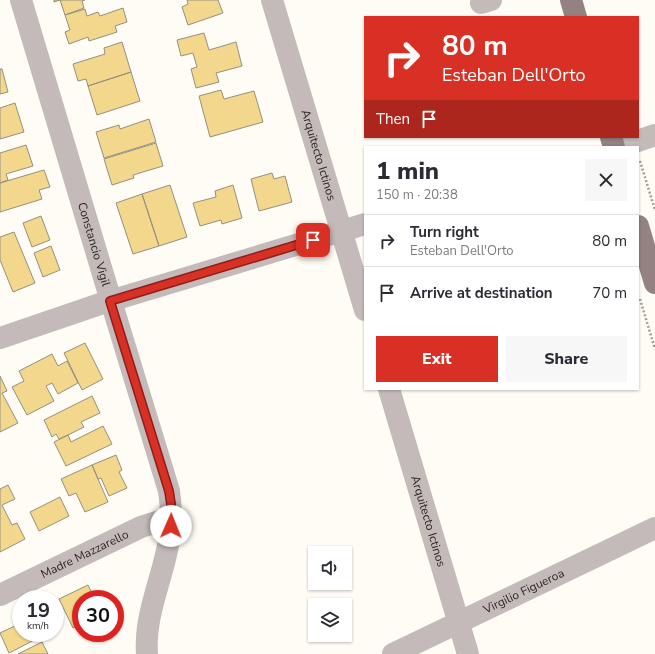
<!DOCTYPE html>
<html lang="en">
<head>
<meta charset="utf-8">
<style>
  :root { --surface:#fff; --page:#f7f7f7; --text:#2b2b33; --muted:#7c7c81; --line:#e1e1e2; --accent:#d93025 }
  body { margin:0; font-family:"Nunito Sans",sans-serif; background:var(--page); color:var(--text); height:100vh; display:flex; flex-direction:column; font-size:15px; white-space:nowrap }
  * { box-sizing:border-box; margin:0 }
  p { font-size:13px; color:var(--muted) }
  .icon { flex:none; width:22px; height:22px; fill:none; stroke:currentColor; stroke-width:2; stroke-linecap:round; stroke-linejoin:round }
  .map { position:relative; flex:1; overflow:hidden }
  .details { position:absolute; left:364px; top:146px; width:275px; height:244px; display:flex; flex-direction:column; background:var(--surface); border-radius:0px; box-shadow:0 1px 3px #0004 }
  .details>* { flex:none }
  .banner { position:absolute; left:364px; top:16px; width:275px; height:122px; border-radius:0px; box-shadow:0 1px 3px #0004; background:#d93025; color:#fff; overflow:hidden }
  .tools { position:absolute; left:308px; top:546px; display:grid; gap:8px }
  .tools a { display:grid; place-items:center; width:44px; height:44px; border-radius:0px; background:var(--surface); box-shadow:0 1px 3px #0004; font-size:20px }
  .speed { position:absolute; left:12px; top:590px; display:flex; gap:8px; font-size:20px; font-weight:700; text-align:center }
  .speed>* { display:grid; place-content:center; width:52px; height:52px; border-radius:50%; background:var(--surface); box-shadow:0 1px 3px #0004; line-height:1 }
  .speed small { font-size:10px; font-weight:400 }
  .speed .limit { border:6px solid #d22; background:#fff; color:#111 }
  .pin { position:absolute; display:grid; place-items:center; width:34px; height:34px; color:#fff; margin:-17px; border-radius:8px; box-shadow:0 2px 6px #0006 }
  .me { position:absolute; width:44px; margin:-22px; rotate:1deg; stroke-linejoin:round; filter:drop-shadow(0 0 3px #0008) }
  .turn { display:flex; align-items:center; gap:14px; height:84px; padding:0 12px; font-size:18px }
  .turn .icon { width:52px; height:52px; stroke-width:2.5 }
  .turn b { display:block; font-size:28px; line-height:34px }
  .then { display:flex; align-items:center; height:38px; padding:0 12px; background:#0003; gap:8px; font-size:15px }
  .round { display:grid; place-items:center; flex:none; width:42px; height:42px; border-radius:0px; background:var(--page) }
  .head { display:flex; align-items:center; justify-content:space-between; height:68px; padding:0 12px }
  h1 { font-size:24px; font-weight:800; line-height:30px }
  .primary-button { display:flex; gap:8px; margin-top:auto; padding:8px 12px }
  .primary-button a { flex:1; height:46px; border-radius:0px; background:var(--accent); color:#fff; font-size:16px; font-weight:800; line-height:46px; text-align:center }
  .primary-button a+a { background:var(--page); color:var(--text) }
  ul { padding:0; list-style:none }
  li { display:flex; align-items:center; gap:12px; height:52px; padding:0 12px; border-top:1px solid var(--line) }
  li div { flex:1 }
  li b { display:block; font-size:15px }
  li em { font-style:normal }
  .map>svg:first-child { display:block }
  .building { fill:#f2d78d; stroke:#958f7f }
  .lines { fill:none; stroke-linecap:round; stroke-linejoin:round }
  .path { stroke:#a19f97; stroke-width:2.5; stroke-dasharray:2 2; stroke-linecap:butt }
  .minor { stroke:#c4baba; stroke-width:22 }
  .major { stroke:#948283; stroke-width:22 }
  .route-casing { stroke:#8d1f18; stroke-width:10 }
  .route { stroke:#d93025; stroke-width:7 }
  .labels { text-anchor:middle; dominant-baseline:central; stroke-width:3; stroke-linejoin:round; paint-order:stroke }
  .street-label { font-size:12px; fill:#2b2922; stroke:#fefcf4 }
</style>
</head>
<body>
<div class="map">
<svg width="655" height="654" viewBox="0 0 655 654">
  <rect width="100%" height="100%" fill="#fefcf4"/>
  <!-- building -->
  <path class="building" d="M 54,0 L 85,0 L 82,1 L 84,8 L 65,15 L 60,0 L 54,2 Z
    M 187,0 L 218,0 L 223,13 L 188,25 L 182,7 L 188,4 Z
    M 123,8 L 127,22 L 115,26 L 117,32 L 89,41 L 88,37 L 69,44 L 65,32 L 70,30 L 65,15 L 85,9 L 87,16 L 98,12 L 100,16 Z
    M 204,33 L 209,50 L 236,42 L 242,66 L 216,73 L 219,82 L 196,88 L 191,69 L 197,67 L 193,53 L 181,56 L 177,40 Z
    M 122,42 L 131,72 L 88,86 L 86,79 L 78,81 L 73,64 L 105,54 L 104,48 Z
    M 0,69 L 2,69 L 8,92 L 0,94 Z
    M 131,72 L 140,101 L 97,115 L 88,86 Z
    M 221,90 L 224,99 L 254,91 L 263,122 L 210,137 L 199,96 Z
    M 15,103 L 24,132 L 0,139 L 0,108 Z
    M 149,119 L 156,142 L 104,158 L 96,132 L 119,125 L 120,129 Z
    M 156,143 L 163,166 L 133,175 L 134,178 L 112,185 L 104,159 Z
    M 26,145 L 33,166 L 6,174 L 8,180 L 0,183 L 0,153 Z
    M 44,170 L 50,187 L 39,190 L 42,199 L 0,212 L 0,183 Z
    M 272,173 L 274,179 L 285,176 L 292,202 L 259,211 L 251,179 Z
    M 170,185 L 187,237 L 159,246 L 142,194 Z
    M 233,185 L 242,218 L 222,224 L 221,220 L 200,226 L 193,203 L 216,197 L 215,191 Z
    M 142,194 L 159,246 L 133,254 L 116,203 Z
    M 41,216 L 50,240 L 32,247 L 23,223 Z
    M 14,232 L 35,283 L 13,292 L 0,260 L 0,237 Z
    M 51,246 L 60,270 L 43,277 L 34,253 Z
    M 85,343 L 103,379 L 82,390 L 64,353 Z
    M 52,354 L 58,366 L 67,361 L 78,383 L 58,394 L 52,383 L 46,386 L 54,401 L 27,415 L 12,387 L 24,381 L 19,371 Z
    M 0,376 L 7,391 L 2,393 L 18,423 L 0,432 Z
    M 92,396 L 100,413 L 81,422 L 84,427 L 68,435 L 59,439 L 56,434 L 52,437 L 44,420 Z
    M 103,426 L 112,444 L 66,466 L 54,442 L 68,435 L 71,442 Z
    M 116,455 L 122,470 L 119,472 L 127,488 L 109,496 L 101,478 L 98,479 L 92,465 Z
    M 92,465 L 108,502 L 85,512 L 76,493 L 69,496 L 61,479 Z
    M 8,485 L 15,499 L 2,505 L 12,525 L 17,523 L 25,539 L 0,552 L 0,489 Z
    M 60,497 L 69,516 L 39,531 L 30,512 Z
    M 88,585 L 95,599 L 81,599 L 81,624 L 73,628 L 59,599 Z
    M 21,623 L 21,633 L 48,633 L 9,653 L 0,633 Z
    M 42,642 L 48,654 L 18,654 Z"/>
  <g class="lines">
    <!-- path -->
    <path class="path" d="M 640,161 L 655,210
      M 640,299 L 655,349"/>
    <!-- minor -->
    <g class="minor">
      <path id="s1" d="M 21,0 L 111,301 L 169,491 C 171,505 172,519 170,534 C 165,574 144,612 147,654"/>
      <path id="s2" d="M 272,0 L 365,310"/>
      <path d="M 481,3 L 491,0"/>
      <path d="M 620,147 L 655,135"/>
      <path d="M 0,338 L 100,304 L 365,224"/>
      <path id="s3" d="M 389,389 L 468,654"/>
      <path id="s4" d="M 0,595 L 141,527 L 172,517"/>
      <path id="s5" d="M 393,654 L 655,528"/>
    </g>
    <!-- major -->
    <path class="major" d="M 571,0 L 576,17
      M 611,137 L 614,147
      M 638,226 L 655,283"/>
  </g>
  <g class="lines">
    <defs>
      <path id="route" d="M 171,526 L 171,504 L 169,491 L 110,301 L 313,240"/>
    </defs>
    <!-- route casing -->
    <use href="#route" class="route-casing"/>
    <!-- route -->
    <use href="#route" class="route"/>
  </g>
  <g class="labels">
    <!-- street labels -->
    <g class="street-label">
      <text stroke="none"><textPath href="#s2" startOffset="162">Arquitecto Ictinos</textPath></text>
      <text stroke="none"><textPath href="#s1" startOffset="255">Constancio Vigil</textPath></text>
      <text stroke="none"><textPath href="#s3" startOffset="138">Arquitecto Ictinos</textPath></text>
      <text stroke="none"><textPath href="#s4" startOffset="94">Madre Mazzarello</textPath></text>
      <text stroke="none"><textPath href="#s5" startOffset="145">Virgilio Figueroa</textPath></text>
    </g>
  </g>
</svg>
<div class="tools">
<a><svg class="icon" aria-label="sound" viewBox="0 0 24 24"><path d="M4 9h4l5-4v14l-5-4H4zM17 9q2 3 0 6"/></svg></a>
<a><svg class="icon" aria-label="layers" viewBox="0 0 24 24"><path d="M12 4l9 5-9 5-9-5zM3 14l9 5 9-5"/></svg></a>
</div>
<div class="speed"><div>19<small>km/h</small></div><div class="limit">30</div></div>
<div class="pin" style="left:313px;top:240px;background:#d93025"><svg class="icon" aria-label="arrive" viewBox="0 0 24 24"><path d="M6 21V4h12l-3 4 3 4H6"/></svg></div>
<svg class="me" style="left:171px;top:526px" viewBox="-20 -20 40 40"><circle r="19" fill="#fff"/><path d="M0-13L10 11 0 6-10 11z" fill="#d93025"/></svg>
<div class="banner">
<div class="turn"><svg class="icon" aria-label="right" viewBox="0 0 24 24"><path d="M7 20v-9h11M14 6l5 5-5 5"/></svg><div><b>80 m</b>Esteban Dell'Orto</div></div>
<div class="then">Then<svg class="icon" aria-label="arrive" viewBox="0 0 24 24"><path d="M6 21V4h12l-3 4 3 4H6"/></svg></div>
</div>
<section class="details">
<div class="head"><div><h1>1 min</h1><p>150 m · 20:38</p></div><a class="round"><svg class="icon" aria-label="close" viewBox="0 0 24 24"><path d="M6 6l12 12M18 6L6 18"/></svg></a></div>
<ul>
<li><svg class="icon" aria-label="right" viewBox="0 0 24 24"><path d="M7 20v-9h11M14 6l5 5-5 5"/></svg><div><b>Turn right</b><p>Esteban Dell'Orto</p></div><em>80 m</em></li>
<li><svg class="icon" aria-label="arrive" viewBox="0 0 24 24"><path d="M6 21V4h12l-3 4 3 4H6"/></svg><div><b>Arrive at destination</b></div><em>70 m</em></li>
</ul>
<div class="primary-button"><a>Exit</a><a>Share</a></div>
</section>
</div>
</body>
</html>
